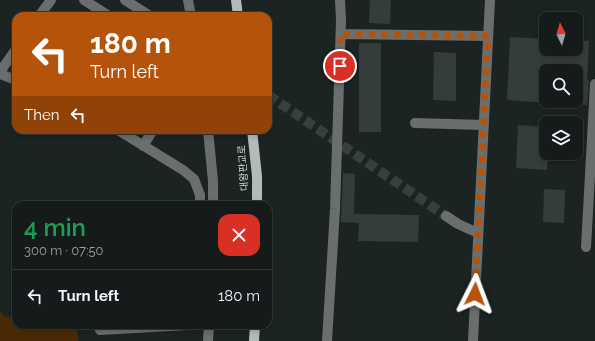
<!DOCTYPE html>
<html lang="en">
<head>
<meta charset="utf-8">
<style>
  :root { --surface:#151a1a; --page:#1e2323; --text:#f1f3f6; --muted:#9da1a2; --line:#343839 }
  body { margin:0; font-family:Raleway,"Noto Sans KR",sans-serif; background:var(--page); color:var(--text); height:100vh; display:flex; flex-direction:column; font-size:15px; white-space:nowrap }
  * { box-sizing:border-box; margin:0 }
  p { font-size:13px; color:var(--muted) }
  .icon { flex:none; width:22px; height:22px; fill:none; stroke:currentColor; stroke-width:2; stroke-linecap:round; stroke-linejoin:round }
  .map { position:relative; flex:1; overflow:hidden }
  .sheet { position:absolute; left:12px; top:201px; width:260px; height:128px; display:flex; flex-direction:column; background:var(--surface); border-radius:12px; box-shadow:0 2px 6px #0003,0 0 0 1px var(--line) }
  .sheet>* { flex:none }
  .hud { position:absolute; left:12px; top:12px; width:260px; height:122px; border-radius:12px; box-shadow:0 2px 6px #0003,0 0 0 1px var(--line); background:#b45309; color:#fff; overflow:hidden }
  .needle { width:26px; rotate:355deg }
  .tools { position:absolute; left:539px; top:12px; display:grid; gap:8px }
  .tools a { display:grid; place-items:center; width:44px; height:44px; border-radius:8px; background:var(--surface); box-shadow:0 2px 6px #0003,0 0 0 1px var(--line); font-size:20px }
  .pin { position:absolute; display:grid; place-items:center; width:34px; height:34px; color:#fff; margin:-17px; border:2px solid #fff; border-radius:50%; box-shadow:0 1px 4px #0007 }
  .me { position:absolute; width:44px; margin:-22px; rotate:3deg; stroke-linejoin:round; filter:drop-shadow(0 0 3px #0008) }
  .turn { display:flex; align-items:center; gap:14px; height:84px; padding:0 12px; font-size:18px }
  .turn .icon { width:52px; height:52px; stroke-width:2.5 }
  .turn b { display:block; font-size:28px; line-height:34px }
  .then { display:flex; align-items:center; height:38px; padding:0 12px; background:#0003; gap:8px; font-size:15px }
  .round { display:grid; place-items:center; flex:none; width:42px; height:42px; border-radius:12px; background:var(--page) }
  .summary { display:flex; align-items:center; justify-content:space-between; height:68px; padding:0 12px }
  h1 { font-size:24px; font-weight:600; line-height:30px; color:#1e9e55 }
  ul { padding:0; list-style:none }
  li { display:flex; align-items:center; gap:12px; height:52px; padding:0 12px; border-top:1px solid var(--line) }
  li div { flex:1 }
  li b { display:block; font-size:15px }
  li em { font-style:normal }
  .map>svg:first-child { display:block }
  .green { fill:#4a2a05 }
  .building { fill:#353d3c }
  .lines { fill:none; stroke-linecap:round; stroke-linejoin:round }
  .minor-tunnel { stroke:#383f3f; stroke-width:10; stroke-dasharray:10 5; stroke-linecap:butt }
  .minor { stroke:#6a6e6d; stroke-width:10 }
  .major { stroke:#b3bbba; stroke-width:10 }
  .route { stroke:#b45309; stroke-width:7; stroke-dasharray:0 12.6 }
  .labels { text-anchor:middle; dominant-baseline:central; stroke-width:4; stroke-linejoin:round; paint-order:stroke }
  .street-label { font-size:10px; fill:#d7dcdb; stroke:#1c2323 }
</style>
</head>
<body>
<div class="map">
<svg width="595" height="341" viewBox="0 0 595 341">
  <rect width="100%" height="100%" fill="#1c2323"/>
  <!-- green -->
  <path class="green" d="M 0,311 L 5,317 L 16,316 L 16,325 L 77,325 L 78,341 L 0,341 Z"/>
  <!-- building -->
  <path class="building" d="M 370,0 L 391,0 L 390,24 L 369,23 Z
    M 510,37 L 546,39 L 546,49 L 576,49 L 576,40 L 589,41 L 587,80 L 589,80 L 587,105 L 576,104 L 576,65 L 546,64 L 546,103 L 507,100 Z
    M 359,43 L 381,43 L 381,132 L 359,132 Z
    M 434,52 L 456,53 L 456,101 L 433,100 Z
    M 518,125 L 546,127 L 546,153 L 548,153 L 547,170 L 516,168 Z
    M 343,173 L 355,174 L 354,214 L 419,215 L 418,242 L 358,241 L 359,223 L 341,222 Z
    M 544,189 L 565,190 L 564,223 L 543,222 Z"/>
  <g class="lines">
    <!-- minor-tunnel -->
    <path class="minor-tunnel" d="M 268,95 L 446,216"/>
    <!-- minor -->
    <path class="minor" d="M 84,0 L 109,16
      M 125,0 L 150,16
      M 188,0 L 191,16
      M 39,16 L 51,0
      M 341,34 L 488,36
      M 0,72 L 16,49
      M 0,74 L 16,80
      M 415,123 L 484,125
      M 118,130 L 183,170 L 194,179 L 200,195 L 200,205
      M 208,130 L 213,181 L 213,205
      M 143,146 L 153,130
      M 446,216 L 458,224 L 478,233
      M 586,247 L 595,84
      M 100,330 L 188,325
      M 208,341 L 209,325
      M 327,341 L 335,209 L 341,20 L 340,0
      M 473,341 L 490,0"/>
    <!-- major -->
    <path class="major" d="M 236,0 L 238,16
      M 252,130 L 257,176 L 257,205
      M 254,341 L 255,325"/>
  </g>
  <g class="lines">
    <!-- route -->
    <path class="route" d="M 340,66 L 341,34 L 488,36 L 475,294"/>
  </g>
  <g class="labels">
    <!-- street labels -->
    <g class="street-label">
      <text transform="translate(243 168) rotate(-94)">대왕판교로</text>
    </g>
  </g>
</svg>
<div class="tools">
<a><svg class="needle" viewBox="-14 -14 28 28"><path d="M0-13l5 13h-10z" fill="#e53935"/><path d="M0 13l5-13h-10z" fill="#9da1a2"/></svg></a>
<a><svg class="icon" aria-label="search" viewBox="0 0 24 24"><circle cx="10" cy="10" r="6"/><path d="M15 15l6 6"/></svg></a>
<a><svg class="icon" aria-label="layers" viewBox="0 0 24 24"><path d="M12 4l9 5-9 5-9-5zM3 14l9 5 9-5"/></svg></a>
</div>
<div class="pin" style="left:340px;top:66px;background:#d93025"><svg class="icon" aria-label="arrive" viewBox="0 0 24 24"><path d="M6 21V4h12l-3 4 3 4H6"/></svg></div>
<svg class="me" style="left:475px;top:294px" viewBox="-20 -20 40 40"><path d="M0-17L14 15 0 8-14 15z" fill="#b45309" stroke="#fff" stroke-width="4"/></svg>
<div class="hud">
<div class="turn"><svg class="icon" aria-label="left" viewBox="0 0 24 24"><path d="M17 20v-9H6M10 6l-5 5 5 5"/></svg><div><b>180 m</b>Turn left</div></div>
<div class="then">Then<svg class="icon" aria-label="left" viewBox="0 0 24 24"><path d="M17 20v-9H6M10 6l-5 5 5 5"/></svg></div>
</div>
<section class="sheet">
<div class="summary"><div><h1>4 min</h1><p>300 m · 07:50</p></div><a class="round" style="background:#d93025;color:#fff"><svg class="icon" aria-label="close" viewBox="0 0 24 24"><path d="M6 6l12 12M18 6L6 18"/></svg></a></div>
<ul>
<li><svg class="icon" aria-label="left" viewBox="0 0 24 24"><path d="M17 20v-9H6M10 6l-5 5 5 5"/></svg><div><b>Turn left</b></div><em>180 m</em></li>
</ul>
</section>
</div>
</body>
</html>
